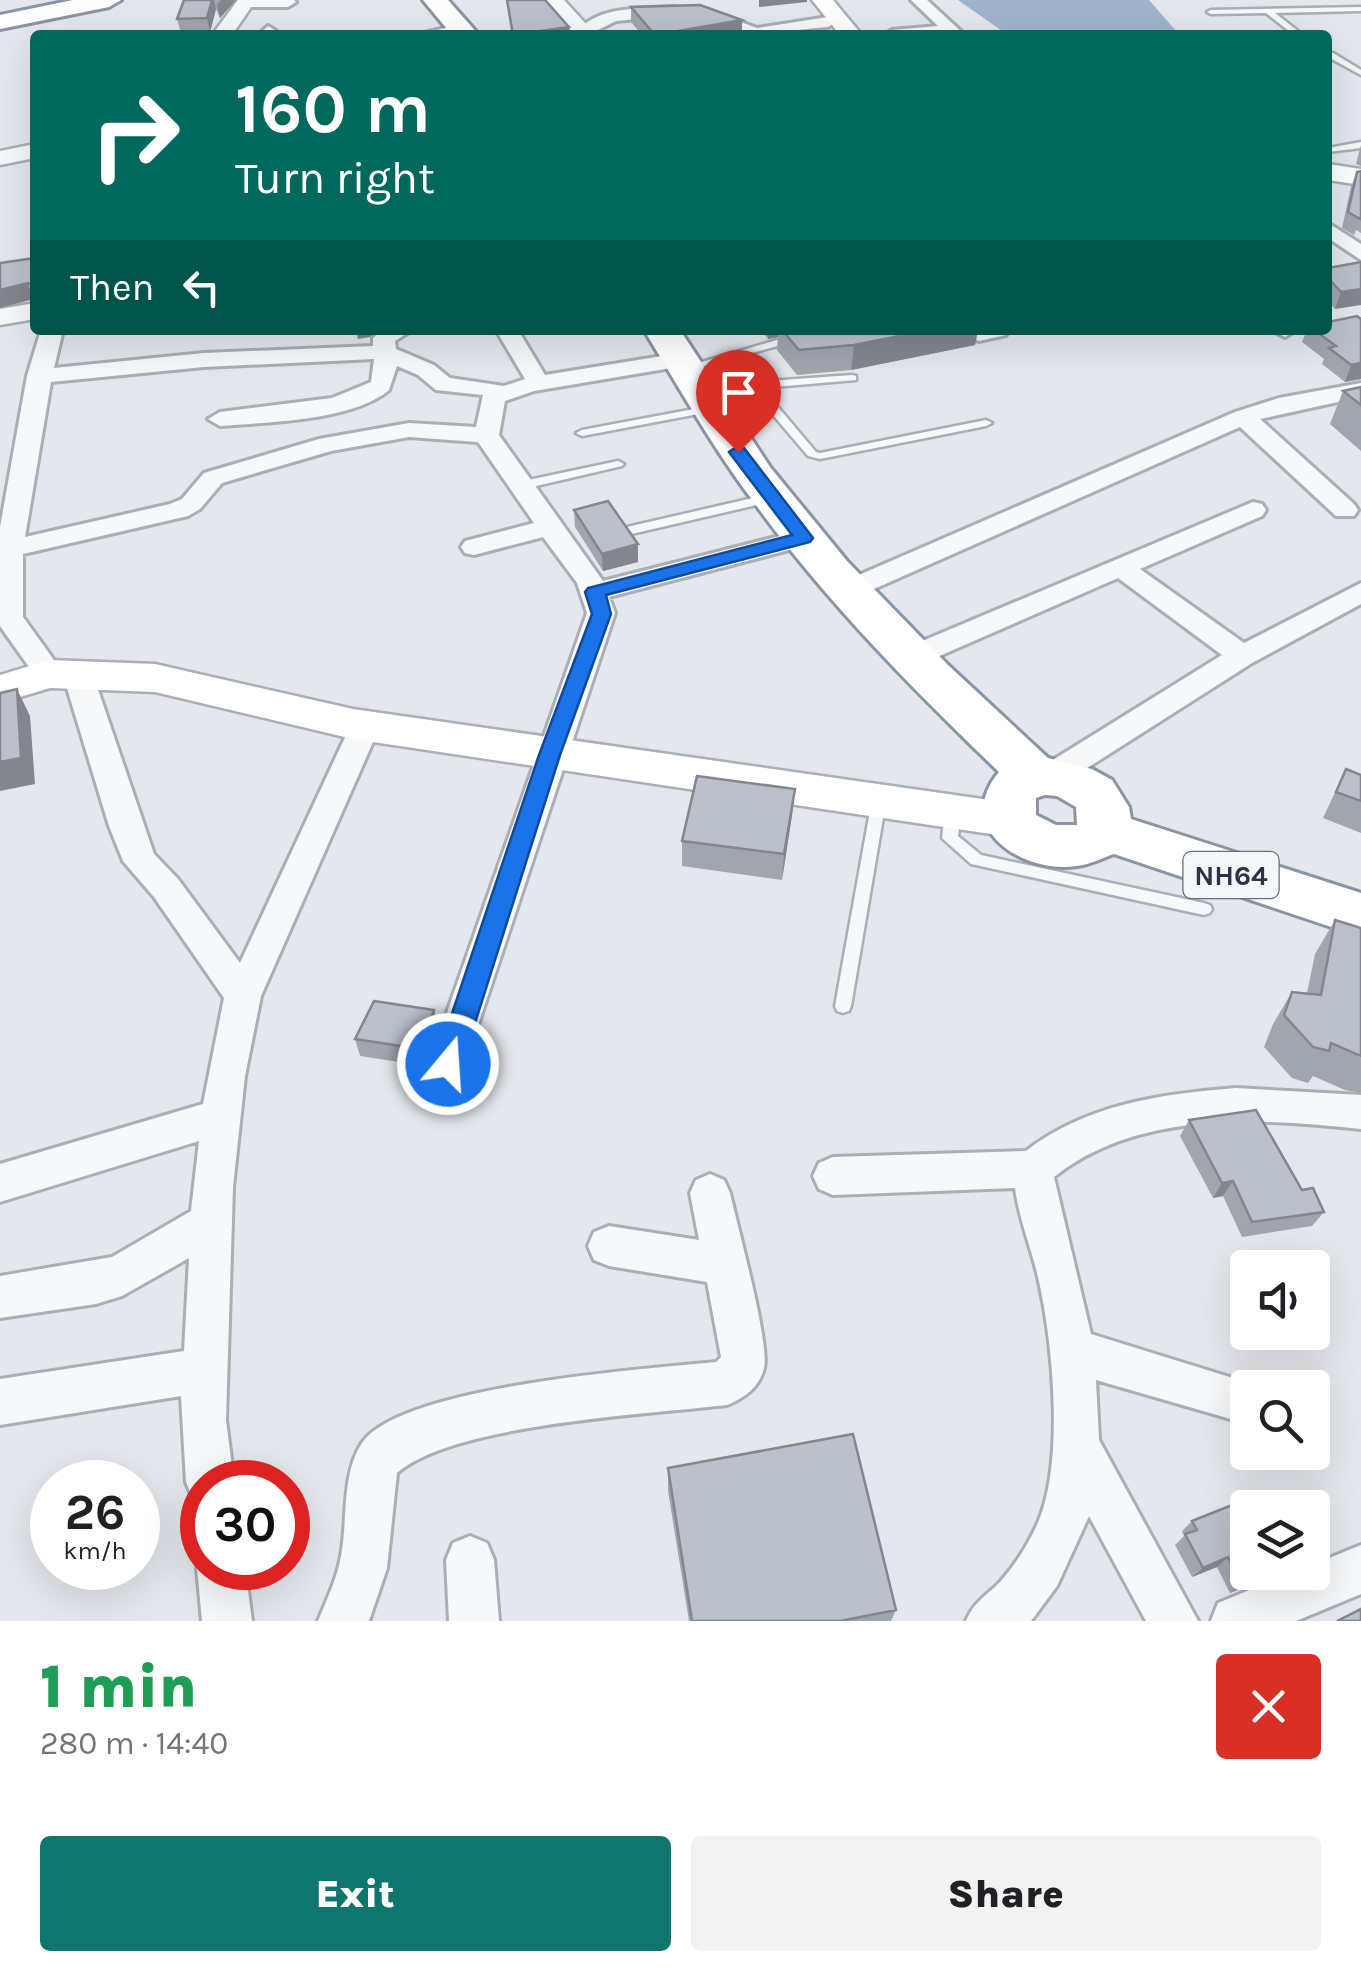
<!DOCTYPE html>
<html lang="en">
<head>
<meta charset="utf-8">
<style>
  :root { --surface:#fff; --page:#f2f2f2; --text:#202124; --muted:#757577; --accent:#0f766e }
  body { margin:0; font-family:Karla,sans-serif; background:var(--page); color:var(--text); height:100vh; display:flex; flex-direction:column; font-size:38px; white-space:nowrap }
  * { box-sizing:border-box; margin:0 }
  p { font-size:32px; color:var(--muted) }
  .icon { flex:none; width:55px; height:55px; fill:none; stroke:currentColor; stroke-width:2; stroke-linecap:round; stroke-linejoin:round }
  .map { position:relative; height:1621px; overflow:hidden }
  .details { display:flex; flex-direction:column; background:var(--surface); flex:1 }
  .details>* { flex:none }
  .top-card { position:absolute; left:30px; top:30px; width:1302px; height:305px; border-radius:10px; box-shadow:0 10px 40px #0002; background:#00695c; color:#fff; overflow:hidden }
  .tools { position:absolute; left:1230px; top:1250px; display:grid; gap:20px }
  .tools a { display:grid; place-items:center; width:100px; height:100px; border-radius:10px; background:var(--surface); box-shadow:0 10px 40px #0002; font-size:50px }
  .speed { position:absolute; left:30px; top:1460px; display:flex; gap:20px; font-size:50px; font-weight:700; text-align:center }
  .speed>* { display:grid; place-content:center; width:130px; height:130px; border-radius:50%; background:var(--surface); box-shadow:0 10px 40px #0002; line-height:1 }
  .speed small { font-size:25px; font-weight:400 }
  .speed .limit { border:15px solid #d22; background:#fff; color:#111 }
  .pin { position:absolute; display:grid; place-items:center; width:85px; height:85px; color:#fff; margin:-102px -42px; border-radius:50% 50% 50% 0; rotate:-45deg; box-shadow:0 0 10px #0007 }
  .pin .icon { rotate:45deg }
  .me { position:absolute; width:110px; margin:-55px; rotate:18deg; stroke-linejoin:round; filter:drop-shadow(0 0 8px #0008) }
  .turn { display:flex; align-items:center; gap:35px; height:210px; padding:0 40px; font-size:45px }
  .turn .icon { width:130px; height:130px; stroke-width:2.5 }
  .turn b { display:block; font-size:70px; line-height:85px }
  .then { display:flex; align-items:center; height:95px; padding:0 40px; background:#0003; gap:20px; font-size:38px }
  .round { display:grid; place-items:center; flex:none; width:105px; height:105px; border-radius:10px; background:var(--page) }
  .headline { display:flex; align-items:center; justify-content:space-between; height:170px; padding:0 40px }
  h1 { font-size:60px; font-weight:800; line-height:75px; color:#1e9e55 }
  .button { display:flex; gap:20px; margin-top:auto; padding:20px 40px }
  .button a { flex:1; height:115px; border-radius:10px; background:var(--accent); color:#fff; font-size:40px; font-weight:800; line-height:115px; text-align:center }
  .button a+a { background:var(--page); color:var(--text) }
  .map>svg:first-child { display:block }
  .water { fill:#9fb4cc }
  .lines { fill:none; stroke-linecap:round; stroke-linejoin:round }
  .service-casing { stroke:#a9aeb7; stroke-width:5 }
  .minor-casing { stroke:#a9aeb7; stroke-width:6 }
  .tertiary-casing { stroke:#a9aeb7; stroke-width:5 }
  .secondary-casing { stroke:#a9aeb7; stroke-width:5 }
  .trunk-casing { stroke:#8b94a3; stroke-width:6 }
  .service { fill:#f7f8fa; fill-rule:evenodd }
  .minor { fill:#f7f8fa; fill-rule:evenodd }
  .tertiary { fill:#f7f8fa; fill-rule:evenodd }
  .secondary { fill:#fff; fill-rule:evenodd }
  .trunk { fill:#fff; fill-rule:evenodd }
  .wall { fill:#a1a5ae }
  .shaded-wall { fill:#83868d }
  .building { fill:#bbc0ca; stroke:#83868d; stroke-width:2.5 }
  .route { fill:#1a73e8; stroke:#114b97; stroke-width:2.5 }
  .labels { text-anchor:middle; dominant-baseline:central; stroke-width:10; stroke-linejoin:round; paint-order:stroke }
  .shield { fill:#f4f6f9; stroke:#676e7b; stroke-width:2.5 }
  .shield-label { font-size:28px; font-weight:bold; fill:#2b3445 }
</style>
</head>
<body>
<div class="map">
<svg width="1361" height="1621" viewBox="0 0 1361 1621">
  <rect width="100%" height="100%" fill="#e4e7ec"/>
  <!-- water -->
  <path class="water" d="M 958,0 L 1149,0 L 1177,32 L 1176,35 L 1008,35 Z"/>
  <g class="lines">
    <defs>
      <path id="service" d="M 1361,7 L 1361,11 L 1275,13 L 1303,35 L 1294,35 L 1266,13 L 1211,14 L 1207,12 L 1211,10 Z
        M 1328,53 L 1333,53 L 1361,70 L 1361,75 L 1328,57 Z
        M 1361,142 L 1361,148 L 1328,152 L 1328,148 Z
        M 777,340 L 782,343 L 781,345 L 686,371 L 681,368 Z
        M 852,375 L 856,376 L 856,380 L 762,388 L 816,452 L 820,453 L 986,420 L 992,423 L 986,426 L 820,459 L 808,456 L 751,389 L 742,389 L 737,386 L 742,383 Z
        M 710,406 L 715,409 L 714,411 L 582,436 L 576,433 L 582,430 Z
        M 618,461 L 624,464 L 622,466 L 519,490 L 513,486 L 519,482 Z
        M 770,494 L 774,495 L 774,501 L 627,535 L 621,531 L 627,527 Z
        M 879,795 L 886,800 L 851,1006 L 849,1011 L 843,1013 L 837,1011 L 835,1006 L 872,800 Z
        M 953,805 L 961,811 L 958,836 L 981,855 L 1204,903 L 1210,905 L 1212,909 L 1210,913 L 1204,915 L 971,864 L 942,838 L 945,811 Z"/>
      <path id="minor" d="M 240,0 L 294,0 L 296,2 L 288,7 L 246,7 Z
        M 911,0 L 927,0 L 965,35 L 884,35 L 892,30 L 938,26 Z
        M 675,7 L 680,9 L 680,15 L 616,21 L 588,35 L 577,31 C 601,5 642,9 675,7 Z
        M 702,8 L 757,28 L 828,17 L 836,22 L 828,27 L 748,35 L 697,16 L 694,13 Z
        M 461,24 L 467,26 L 467,32 L 417,35 Z
        M 268,26 L 276,31 L 274,35 L 258,35 Z
        M 1328,223 L 1361,244 L 1361,260 L 1328,238 Z
        M 41,330 L 63,330 L 54,368 L 204,353 L 373,346 L 373,338 L 383,330 L 412,330 L 395,341 L 396,349 L 434,365 L 450,378 L 504,386 L 525,379 L 496,330 L 518,330 L 545,375 L 681,353 L 689,355 L 692,360 L 689,365 L 534,391 L 505,401 L 499,435 L 603,581 L 803,530 L 816,538 L 812,544 L 609,597 L 615,613 L 461,1076 L 448,1080 L 435,1076 L 429,1064 L 587,613 L 577,583 L 543,537 L 474,555 L 465,553 L 461,547 L 465,541 L 534,523 L 478,442 L 409,437 L 331,451 L 222,483 L 200,509 L 188,516 L 23,554 L 23,617 L 64,674 L 59,681 L 39,681 L 0,626 L 0,527 L 27,376 ZM 374,359 L 371,382 L 332,398 L 220,412 L 208,419 L 220,426 C 268,422 352,421 389,390 L 397,366 L 418,375 L 436,390 L 483,395 L 476,427 L 409,423 L 319,439 L 204,473 L 182,499 L 170,504 L 25,537 L 51,382 L 204,367 Z
        M 958,330 L 1009,330 L 1006,335 L 979,341 Z
        M 1272,330 L 1296,330 L 1285,337 Z
        M 1361,383 L 1361,397 L 1260,419 L 1354,504 L 1358,510 L 1354,516 L 1336,516 L 1240,427 L 858,596 L 838,596 L 834,590 L 838,584 L 1235,412 L 1279,398 Z
        M 1253,502 L 1262,504 L 1266,510 L 1262,516 L 1140,569 L 1244,643 L 1361,583 L 1361,604 L 1252,663 L 1062,784 L 1051,788 L 1040,784 L 1035,776 L 1040,768 L 1222,655 L 1118,578 L 921,664 L 901,664 L 896,657 L 901,650 Z
        M 78,665 L 88,668 L 93,675 L 154,854 L 178,879 L 240,963 L 354,718 L 365,715 L 376,718 L 380,726 L 261,996 L 245,1076 L 233,1187 L 226,1420 L 234,1482 L 202,1482 L 202,1502 L 193,1499 L 186,1482 L 181,1396 L 0,1425 L 0,1379 L 184,1351 L 189,1258 L 122,1296 L 96,1304 L 0,1318 L 0,1276 L 112,1257 L 191,1211 L 199,1141 L 0,1202 L 0,1164 L 203,1104 L 224,998 L 154,897 L 123,861 L 109,826 L 63,675 L 68,668 Z
        M 1236,1088 L 1361,1095 L 1361,1129 C 1261,1118 1137,1110 1054,1177 L 1091,1334 L 1265,1388 L 1248,1388 L 1248,1424 L 1096,1380 L 1099,1440 L 1198,1621 L 1146,1621 L 1089,1516 L 1057,1586 L 1031,1621 L 966,1621 C 974,1602 986,1596 1000,1582 C 1015,1565 1028,1545 1037,1525 C 1065,1463 1053,1342 1038,1277 C 1031,1247 1019,1219 1015,1188 L 833,1195 L 819,1189 L 813,1176 L 819,1163 L 833,1157 L 1026,1151 C 1087,1104 1161,1094 1236,1088 Z
        M 710,1174 L 724,1180 L 730,1193 C 737,1225 770,1344 764,1368 C 759,1388 744,1398 727,1405 C 650,1414 452,1424 397,1473 L 387,1568 L 369,1621 L 318,1621 C 327,1599 337,1579 341,1556 C 348,1521 341,1475 362,1443 C 400,1386 646,1369 716,1362 L 721,1357 L 707,1282 L 609,1266 L 594,1260 L 588,1246 L 594,1232 L 609,1226 L 699,1240 L 690,1193 L 696,1180 Z
        M 470,1536 L 487,1543 L 494,1560 L 499,1621 L 449,1621 L 446,1560 L 453,1543 Z
        M 1361,1545 L 1361,1594 L 1296,1621 L 1211,1621 L 1218,1603 L 1293,1572 L 1312,1572 L 1312,1565 Z
        M 202,1554 L 202,1568 L 245,1568 L 252,1621 L 202,1621 L 197,1568 Z"/>
      <path id="tertiary" d="M 238,0 L 256,0 L 232,35 L 212,35 Z
        M 545,0 L 564,0 L 596,35 L 575,35 Z
        M 35,144 L 35,158 L 0,165 L 0,151 Z
        M 35,303 L 35,319 L 0,325 L 0,309 Z"/>
      <path id="secondary" d="M 812,0 L 833,0 L 862,35 L 840,35 Z
        M 1328,164 L 1361,169 L 1361,185 L 1328,180 Z
        M 49,660 L 155,664 L 353,709 L 1011,803 L 1027,808 L 1034,820 L 1027,832 L 1011,837 L 353,739 L 155,692 L 50,688 L 0,703 L 0,675 Z"/>
      <path id="trunk" d="M 73,0 L 121,0 L 109,7 L 0,29 L 0,15 Z
        M 423,0 L 448,0 L 479,35 L 452,35 Z
        M 644,330 L 680,330 L 770,467 L 847,561 L 948,665 L 1048,758 L 1092,769 L 1112,780 L 1129,807 L 1131,819 L 1361,893 L 1361,937 L 1114,854 C 1102,858 1089,865 1077,866 C 1022,874 952,828 999,772 C 912,688 827,602 756,505 C 714,450 680,389 644,330 ZM 1045,795 L 1057,796 L 1076,807 L 1077,825 L 1056,825 L 1036,815 L 1036,798 Z"/>
    </defs>
    <!-- service casing -->
    <use href="#service" class="service-casing"/>
    <!-- minor casing -->
    <use href="#minor" class="minor-casing"/>
    <!-- tertiary casing -->
    <use href="#tertiary" class="tertiary-casing"/>
    <!-- secondary casing -->
    <use href="#secondary" class="secondary-casing"/>
    <!-- trunk casing -->
    <use href="#trunk" class="trunk-casing"/>
    <!-- service -->
    <use href="#service" class="service"/>
    <!-- minor -->
    <use href="#minor" class="minor"/>
    <!-- tertiary -->
    <use href="#tertiary" class="tertiary"/>
    <!-- secondary -->
    <use href="#secondary" class="secondary"/>
    <!-- trunk -->
    <use href="#trunk" class="trunk"/>
  </g>
  <!-- wall -->
  <path class="wall" d="M 184,0 L 236,0 L 220,18 L 216,9 L 210,32 L 181,33 L 177,19 Z
    M 631,7 L 742,35 L 642,35 L 631,22 Z
    M 1361,145 L 1361,166 L 1356,164 Z
    M 1361,171 L 1361,233 L 1356,230 L 1354,235 L 1342,228 L 1351,187 L 1357,172 Z
    M 1361,262 L 1335,309 L 1328,301 L 1328,268 Z
    M 1361,319 L 1361,379 L 1345,382 L 1322,364 L 1324,359 L 1302,342 L 1307,330 L 1328,330 Z
    M 761,330 L 978,330 L 975,345 L 851,370 L 797,375 L 777,350 L 778,337 L 768,339 Z
    M 1361,387 L 1361,451 L 1330,424 L 1343,391 Z
    M 574,510 L 638,544 L 638,562 L 603,571 L 575,527 Z
    M 1346,769 L 1361,801 L 1361,833 L 1323,818 Z
    M 792,815 L 782,880 L 682,866 L 682,841 Z
    M 1335,920 L 1361,928 L 1361,1093 L 1345,1090 L 1313,1076 L 1308,1083 L 1292,1078 L 1264,1047 L 1273,1024 L 1292,992 L 1307,993 L 1315,954 Z
    M 438,1026 L 426,1066 L 360,1056 L 355,1039 Z
    M 1189,1120 L 1302,1190 L 1324,1212 L 1312,1226 L 1242,1237 L 1223,1196 L 1213,1198 L 1180,1136 Z
    M 668,1468 L 896,1610 L 891,1621 L 689,1621 L 668,1491 Z
    M 1192,1521 L 1248,1572 L 1278,1572 L 1230,1593 L 1217,1567 L 1192,1577 L 1175,1545 L 1184,1536 L 1182,1531 Z"/>
  <!-- shaded-wall -->
  <path class="shaded-wall" d="M 212,0 L 214,0 L 216,9 L 210,32 L 207,18 Z
    M 221,0 L 236,0 L 220,18 L 217,5 Z
    M 759,0 L 807,0 L 807,2 L 759,7 Z
    M 742,20 L 742,35 L 678,35 L 678,31 Z
    M 569,27 L 569,34 L 564,35 L 518,35 Z
    M 28,283 L 34,299 L 0,308 L 0,290 Z
    M 1361,289 L 1361,305 L 1335,309 L 1341,292 Z
    M 356,330 L 378,330 L 370,337 L 358,339 Z
    M 707,330 L 735,330 L 707,335 Z
    M 768,330 L 778,330 L 778,337 L 768,339 Z
    M 930,330 L 978,330 L 975,345 L 851,370 L 854,345 Z
    M 1361,363 L 1361,379 L 1345,382 L 1351,365 Z
    M 638,544 L 638,562 L 603,571 L 602,554 Z
    M 17,689 L 30,716 L 35,784 L 0,791 L 0,762 Z
    M 795,789 L 792,815 L 782,880 L 784,854 Z
    M 434,1010 L 438,1026 L 426,1066 L 421,1049 Z
    M 1233,1181 L 1223,1196 L 1213,1198 L 1222,1183 Z
    M 1228,1557 L 1217,1567 L 1192,1577 L 1203,1568 Z
    M 1268,1572 L 1278,1572 L 1230,1593 L 1242,1583 Z"/>
  <!-- building -->
  <path class="building" d="M 184,0 L 212,0 L 207,18 L 177,19 Z
    M 507,0 L 545,0 L 569,27 L 513,35 Z
    M 700,5 L 742,20 L 678,31 L 683,35 L 655,35 L 631,7 Z
    M 1361,171 L 1361,216 L 1360,219 L 1348,212 L 1357,172 Z
    M 35,258 L 35,287 L 33,287 L 28,283 L 0,290 L 0,263 Z
    M 1361,262 L 1361,289 L 1341,292 L 1328,278 L 1328,268 Z
    M 1357,316 L 1361,319 L 1361,363 L 1351,365 L 1329,348 L 1336,346 L 1314,330 L 1328,330 L 1328,322 Z
    M 782,330 L 930,330 L 854,345 L 799,350 Z
    M 1361,387 L 1361,405 L 1343,391 Z
    M 608,501 L 638,544 L 602,554 L 574,510 Z
    M 17,689 L 21,758 L 0,762 L 0,693 Z
    M 1346,769 L 1361,775 L 1361,801 L 1336,792 Z
    M 697,776 L 795,789 L 784,854 L 682,841 Z
    M 1335,920 L 1361,928 L 1361,1056 L 1331,1043 L 1329,1051 L 1313,1047 L 1284,1015 L 1292,992 L 1321,995 Z
    M 374,1001 L 434,1010 L 421,1049 L 355,1039 Z
    M 1256,1110 L 1302,1190 L 1313,1188 L 1324,1212 L 1252,1222 L 1233,1181 L 1222,1183 L 1189,1120 Z
    M 853,1434 L 896,1610 L 840,1621 L 692,1621 L 668,1468 Z
    M 1252,1497 L 1258,1508 L 1248,1508 L 1248,1572 L 1268,1572 L 1242,1583 L 1228,1557 L 1203,1568 L 1185,1534 L 1197,1530 L 1192,1521 Z
    M 1361,1609 L 1361,1621 L 1337,1621 Z"/>
  <!-- route -->
  <path class="route" d="M 738,446 L 744,448 L 813,538 L 810,542 L 606,595 L 611,614 L 560,755 L 462,1064 L 458,1072 L 448,1076 L 439,1072 L 435,1064 L 539,755 L 592,614 L 585,592 L 588,588 L 792,535 L 729,452 Z"/>
  <g class="labels">
    <!-- shield labels -->
    <rect class="shield" x="1183.5" y="852" width="95" height="46" rx="8"/>
    <g class="shield-label">
      <text x="1231" y="875">NH64</text>
    </g>
  </g>
</svg>
<div class="tools">
<a><svg class="icon" aria-label="sound" viewBox="0 0 24 24"><path d="M4 9h4l5-4v14l-5-4H4zM17 9q2 3 0 6"/></svg></a>
<a><svg class="icon" aria-label="search" viewBox="0 0 24 24"><circle cx="10" cy="10" r="6"/><path d="M15 15l6 6"/></svg></a>
<a><svg class="icon" aria-label="layers" viewBox="0 0 24 24"><path d="M12 4l9 5-9 5-9-5zM3 14l9 5 9-5"/></svg></a>
</div>
<div class="speed"><div>26<small>km/h</small></div><div class="limit">30</div></div>
<div class="pin" style="left:738px;top:452px;background:#d93025"><svg class="icon" aria-label="arrive" viewBox="0 0 24 24"><path d="M6 21V4h12l-3 4 3 4H6"/></svg></div>
<svg class="me" style="left:448px;top:1064px" viewBox="-20 -20 40 40"><circle r="17" fill="#1a73e8" stroke="#fff" stroke-width="3"/><path d="M0-11L8 9 0 5-8 9z" fill="#fff"/></svg>
<div class="top-card">
<div class="turn"><svg class="icon" aria-label="right" viewBox="0 0 24 24"><path d="M7 20v-9h11M14 6l5 5-5 5"/></svg><div><b>160 m</b>Turn right</div></div>
<div class="then">Then<svg class="icon" aria-label="left" viewBox="0 0 24 24"><path d="M17 20v-9H6M10 6l-5 5 5 5"/></svg></div>
</div>
</div>
<section class="details">
<div class="headline"><div><h1>1 min</h1><p>280 m · 14:40</p></div><a class="round" style="background:#d93025;color:#fff"><svg class="icon" aria-label="close" viewBox="0 0 24 24"><path d="M6 6l12 12M18 6L6 18"/></svg></a></div>
<div class="button"><a>Exit</a><a>Share</a></div>
</section>
</body>
</html>
